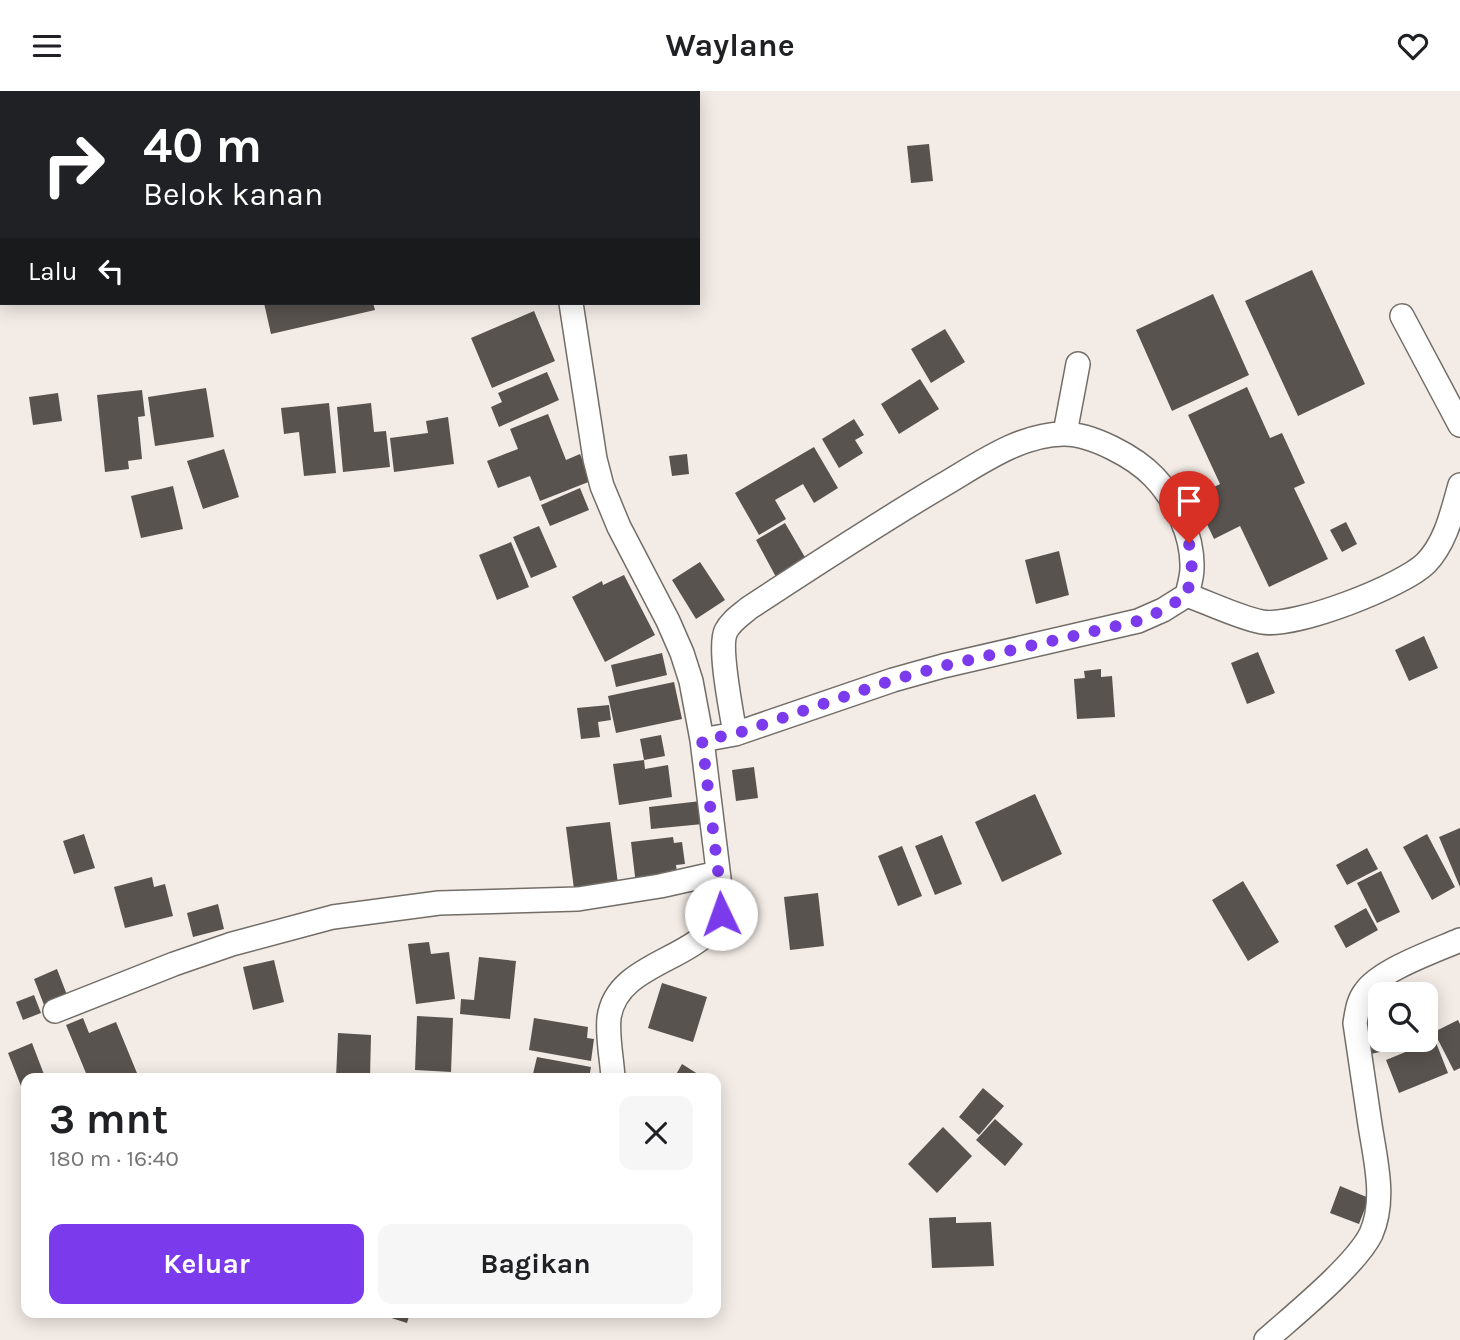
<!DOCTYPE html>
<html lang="id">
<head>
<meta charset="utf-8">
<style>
  :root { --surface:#fff; --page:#f6f6f6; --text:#202124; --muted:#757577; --accent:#7c3aed }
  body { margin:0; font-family:Karla,sans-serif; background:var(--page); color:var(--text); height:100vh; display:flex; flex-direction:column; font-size:26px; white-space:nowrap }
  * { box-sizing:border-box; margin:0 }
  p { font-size:23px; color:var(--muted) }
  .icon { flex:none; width:38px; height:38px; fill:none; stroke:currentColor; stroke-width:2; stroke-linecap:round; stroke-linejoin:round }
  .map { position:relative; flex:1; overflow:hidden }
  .drawer { position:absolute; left:21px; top:982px; width:700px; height:245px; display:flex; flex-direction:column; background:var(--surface); border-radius:14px; box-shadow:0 4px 18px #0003 }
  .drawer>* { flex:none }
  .hud { position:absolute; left:0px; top:0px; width:700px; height:214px; box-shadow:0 4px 18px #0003; background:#202124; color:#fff; overflow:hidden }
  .tools { position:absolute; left:1368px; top:891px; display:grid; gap:14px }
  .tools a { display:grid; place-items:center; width:70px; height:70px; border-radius:14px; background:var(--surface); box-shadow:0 4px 18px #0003; font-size:35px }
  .pin { position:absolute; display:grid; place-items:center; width:60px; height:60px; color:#fff; margin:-72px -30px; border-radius:50% 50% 50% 0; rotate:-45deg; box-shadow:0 0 7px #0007 }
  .pin .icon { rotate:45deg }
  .me { position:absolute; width:77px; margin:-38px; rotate:357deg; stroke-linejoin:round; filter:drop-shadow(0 0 5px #0008) }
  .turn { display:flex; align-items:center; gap:24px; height:147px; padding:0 28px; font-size:32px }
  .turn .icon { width:91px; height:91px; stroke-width:2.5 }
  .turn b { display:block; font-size:49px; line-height:60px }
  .then { display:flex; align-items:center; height:66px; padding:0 28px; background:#0003; gap:14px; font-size:26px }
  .round { display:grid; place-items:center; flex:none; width:74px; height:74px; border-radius:14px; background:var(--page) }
  .summary { display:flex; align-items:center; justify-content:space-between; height:119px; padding:0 28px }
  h1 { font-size:42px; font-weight:700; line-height:52px }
  .button { display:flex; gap:14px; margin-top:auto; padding:14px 28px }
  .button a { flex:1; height:80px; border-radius:14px; background:var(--accent); color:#fff; font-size:28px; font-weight:700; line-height:80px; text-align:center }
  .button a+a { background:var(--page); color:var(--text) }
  header { display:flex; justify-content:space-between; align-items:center; height:91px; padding:0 28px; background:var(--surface); font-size:32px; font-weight:700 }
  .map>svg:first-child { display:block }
  .building { fill:#59534f }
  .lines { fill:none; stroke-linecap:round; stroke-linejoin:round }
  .street-casing { stroke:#736d68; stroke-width:26 }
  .street { stroke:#fff; stroke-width:23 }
  .route { stroke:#7c3aed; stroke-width:12; stroke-dasharray:0 21.6 }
</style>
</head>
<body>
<header><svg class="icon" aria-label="menu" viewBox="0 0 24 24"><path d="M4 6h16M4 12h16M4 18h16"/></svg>Waylane<svg class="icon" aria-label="heart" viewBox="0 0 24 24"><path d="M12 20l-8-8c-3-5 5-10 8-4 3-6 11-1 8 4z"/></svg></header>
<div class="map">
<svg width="1460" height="1249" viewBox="0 0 1460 1249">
  <rect width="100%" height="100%" fill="#f2ebe6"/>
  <!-- building -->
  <path class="building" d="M 929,53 L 933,90 L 911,92 L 907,55 Z
    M 1312,179 L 1365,293 L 1298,325 L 1245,210 Z
    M 1213,203 L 1249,284 L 1172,320 L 1136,239 Z
    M 264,212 L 373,212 L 375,219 L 271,243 Z
    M 534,220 L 555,270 L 492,297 L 471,247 Z
    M 945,238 L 965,271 L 931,292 L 911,258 Z
    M 547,281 L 559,309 L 499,336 L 491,316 L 502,311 L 498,302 Z
    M 920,288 L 939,318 L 899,343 L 881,313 Z
    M 1247,296 L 1270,347 L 1282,342 L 1305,392 L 1294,397 L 1328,468 L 1269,496 L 1240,435 L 1214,448 L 1194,406 L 1220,393 L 1188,324 Z
    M 206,297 L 214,346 L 155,355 L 148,306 Z
    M 142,299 L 145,325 L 138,326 L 142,368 L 128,370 L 129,378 L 105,381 L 97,304 Z
    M 58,302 L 62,330 L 33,334 L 29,306 Z
    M 329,312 L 336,382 L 304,385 L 299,341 L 284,343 L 281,317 Z
    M 371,312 L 374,341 L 386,340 L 390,376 L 343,381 L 337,316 Z
    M 548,323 L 566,369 L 580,363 L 591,390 L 540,410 L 530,385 L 498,397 L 487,370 L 518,358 L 510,338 Z
    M 448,326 L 454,373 L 394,381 L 390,347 L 428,342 L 426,330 Z
    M 854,328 L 864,344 L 855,349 L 863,362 L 839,377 L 822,348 Z
    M 814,356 L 838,397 L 814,412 L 803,393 L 775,409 L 786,428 L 759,444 L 735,402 Z
    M 224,358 L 239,406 L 203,418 L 187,370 Z
    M 687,363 L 689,383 L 672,385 L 669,365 Z
    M 173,395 L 183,438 L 141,447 L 131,405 Z
    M 580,397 L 589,419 L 550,435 L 541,414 Z
    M 1346,431 L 1357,453 L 1342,461 L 1330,439 Z
    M 785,432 L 806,468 L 776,486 L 756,449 Z
    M 539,435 L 557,476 L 531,487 L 513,446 Z
    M 511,451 L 529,496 L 497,509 L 479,464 Z
    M 1059,460 L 1069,504 L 1036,513 L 1025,469 Z
    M 700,471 L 725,509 L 696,528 L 672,489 Z
    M 624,484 L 655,544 L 605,571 L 572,506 L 602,490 L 603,494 Z
    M 1424,545 L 1438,577 L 1409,590 L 1395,559 Z
    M 1258,561 L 1275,602 L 1247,613 L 1231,572 Z
    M 662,562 L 667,584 L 616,596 L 611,574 Z
    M 1101,578 L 1101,586 L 1112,585 L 1115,626 L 1077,628 L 1074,588 L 1085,587 L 1084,580 Z
    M 674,591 L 682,628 L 616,642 L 608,605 Z
    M 609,614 L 611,629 L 598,631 L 600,646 L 581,648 L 577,617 Z
    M 661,644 L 665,665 L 644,669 L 645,678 L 668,674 L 672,706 L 619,714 L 613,673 L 644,669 L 640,648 Z
    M 754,676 L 758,707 L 736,710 L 732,679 Z
    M 1035,703 L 1062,763 L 1002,791 L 975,731 Z
    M 701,710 L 703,733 L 651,738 L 649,716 Z
    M 610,731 L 618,793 L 574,798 L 566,736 Z
    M 1460,737 L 1460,796 L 1439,746 Z
    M 84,743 L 95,777 L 74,783 L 63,750 Z
    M 1427,743 L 1455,796 L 1432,809 L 1403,756 Z
    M 942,744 L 962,793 L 935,804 L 915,755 Z
    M 673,746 L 674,752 L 682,751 L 685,773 L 676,774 L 678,789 L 636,794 L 631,751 Z
    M 902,755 L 922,805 L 898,815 L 878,765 Z
    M 1367,757 L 1378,778 L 1347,794 L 1336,774 Z
    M 1381,780 L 1400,821 L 1377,832 L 1357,792 Z
    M 152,786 L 154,796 L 165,793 L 173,825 L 125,837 L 114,796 Z
    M 1243,790 L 1279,851 L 1248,870 L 1212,809 Z
    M 818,802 L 824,855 L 790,859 L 784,806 Z
    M 218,813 L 224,838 L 193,846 L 187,822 Z
    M 1366,817 L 1378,839 L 1346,857 L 1334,835 Z
    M 429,851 L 431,863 L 449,861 L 455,908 L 416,913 L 408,853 Z
    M 479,866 L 516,870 L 510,928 L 460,923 L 461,908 L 474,909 Z
    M 274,869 L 284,911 L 253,919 L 243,876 Z
    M 57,878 L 67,904 L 44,914 L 34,888 Z
    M 662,892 L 707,906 L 693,951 L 648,937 Z
    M 34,904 L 41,922 L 23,929 L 16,911 Z
    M 417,925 L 453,927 L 451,981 L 415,979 Z
    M 83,927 L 89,942 L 116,931 L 139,987 L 88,987 L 66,934 Z
    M 534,927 L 588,936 L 587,947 L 594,948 L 591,970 L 529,959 Z
    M 1381,928 L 1381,948 L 1411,948 L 1412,954 L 1366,964 L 1359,933 Z
    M 1458,929 L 1460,933 L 1460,977 L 1454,980 L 1434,941 Z
    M 338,942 L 371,944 L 370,987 L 336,987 Z
    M 1435,949 L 1448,982 L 1399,1002 L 1386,969 Z
    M 32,952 L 45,986 L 26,987 L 26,993 L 21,995 L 8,962 Z
    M 537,966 L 591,976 L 589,987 L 532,987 Z
    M 682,973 L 701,985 L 700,987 L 674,987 Z
    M 983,997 L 1004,1015 L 979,1044 L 959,1026 Z
    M 995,1028 L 1023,1053 L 1005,1075 L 976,1049 Z
    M 943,1036 L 972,1065 L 937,1102 L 908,1073 Z
    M 1340,1095 L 1369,1107 L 1359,1133 L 1330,1122 Z
    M 956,1126 L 956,1132 L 991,1131 L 994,1175 L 932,1177 L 929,1127 Z
    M 383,1222 L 410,1222 L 407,1232 L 382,1224 Z"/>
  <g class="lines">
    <defs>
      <path id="street" d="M 541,0 L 541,2
        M 571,212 L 595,368 L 602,395 L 619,436 L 668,530 L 682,562 L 691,590 L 702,649 L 722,812 C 717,870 617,865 609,927 C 607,946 612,968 613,987
        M 1402,225 L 1460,334
        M 1065,342 L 1078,273
        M 735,643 C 732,623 718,556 726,540 C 731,530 741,524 749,517 C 813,475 877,433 943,394 C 979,373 1020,343 1064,343 C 1092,343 1135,366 1154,386 C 1176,409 1193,445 1192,477 C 1192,486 1189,495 1187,504
        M 702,649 L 735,643 L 893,589 L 943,575 L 1138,530 L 1163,519 L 1187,504 C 1209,512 1240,527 1262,531 C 1295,537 1403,495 1426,472 C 1446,451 1452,422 1460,394
        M 55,920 L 174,873 L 232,853 L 333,826 L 439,812 L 578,808 L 660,795 L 718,782
        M 1266,1249 C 1294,1224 1355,1175 1371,1143 C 1387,1107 1374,1064 1369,1027 C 1364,995 1360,964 1355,932 C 1357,921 1358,910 1365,901 C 1380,879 1435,860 1460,849"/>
    </defs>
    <!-- street casing -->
    <use href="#street" class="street-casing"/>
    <!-- street -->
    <use href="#street" class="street"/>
  </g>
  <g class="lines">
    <!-- route -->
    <path class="route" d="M 721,823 L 722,812 L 702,649 L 735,643 L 893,589 L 943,575 L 1138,530 L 1163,519 L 1187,504 L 1192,478 L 1189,452"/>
  </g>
</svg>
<div class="tools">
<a><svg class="icon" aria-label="search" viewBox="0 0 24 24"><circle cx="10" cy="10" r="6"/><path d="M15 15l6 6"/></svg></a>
</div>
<div class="pin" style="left:1189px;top:452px;background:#d93025"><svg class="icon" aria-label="arrive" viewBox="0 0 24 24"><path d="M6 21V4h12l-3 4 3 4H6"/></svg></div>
<svg class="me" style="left:721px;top:823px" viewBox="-20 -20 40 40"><circle r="19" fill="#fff"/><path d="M0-13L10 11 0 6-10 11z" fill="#7c3aed"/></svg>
<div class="hud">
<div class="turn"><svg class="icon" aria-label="right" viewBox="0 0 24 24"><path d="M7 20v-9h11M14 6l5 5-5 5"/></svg><div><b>40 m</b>Belok kanan</div></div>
<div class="then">Lalu<svg class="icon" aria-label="left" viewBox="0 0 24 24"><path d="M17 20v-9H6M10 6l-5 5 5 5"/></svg></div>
</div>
<section class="drawer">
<div class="summary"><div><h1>3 mnt</h1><p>180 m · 16:40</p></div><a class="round"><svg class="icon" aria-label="close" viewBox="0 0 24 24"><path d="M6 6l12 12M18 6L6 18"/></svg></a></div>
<div class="button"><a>Keluar</a><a>Bagikan</a></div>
</section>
</div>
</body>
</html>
